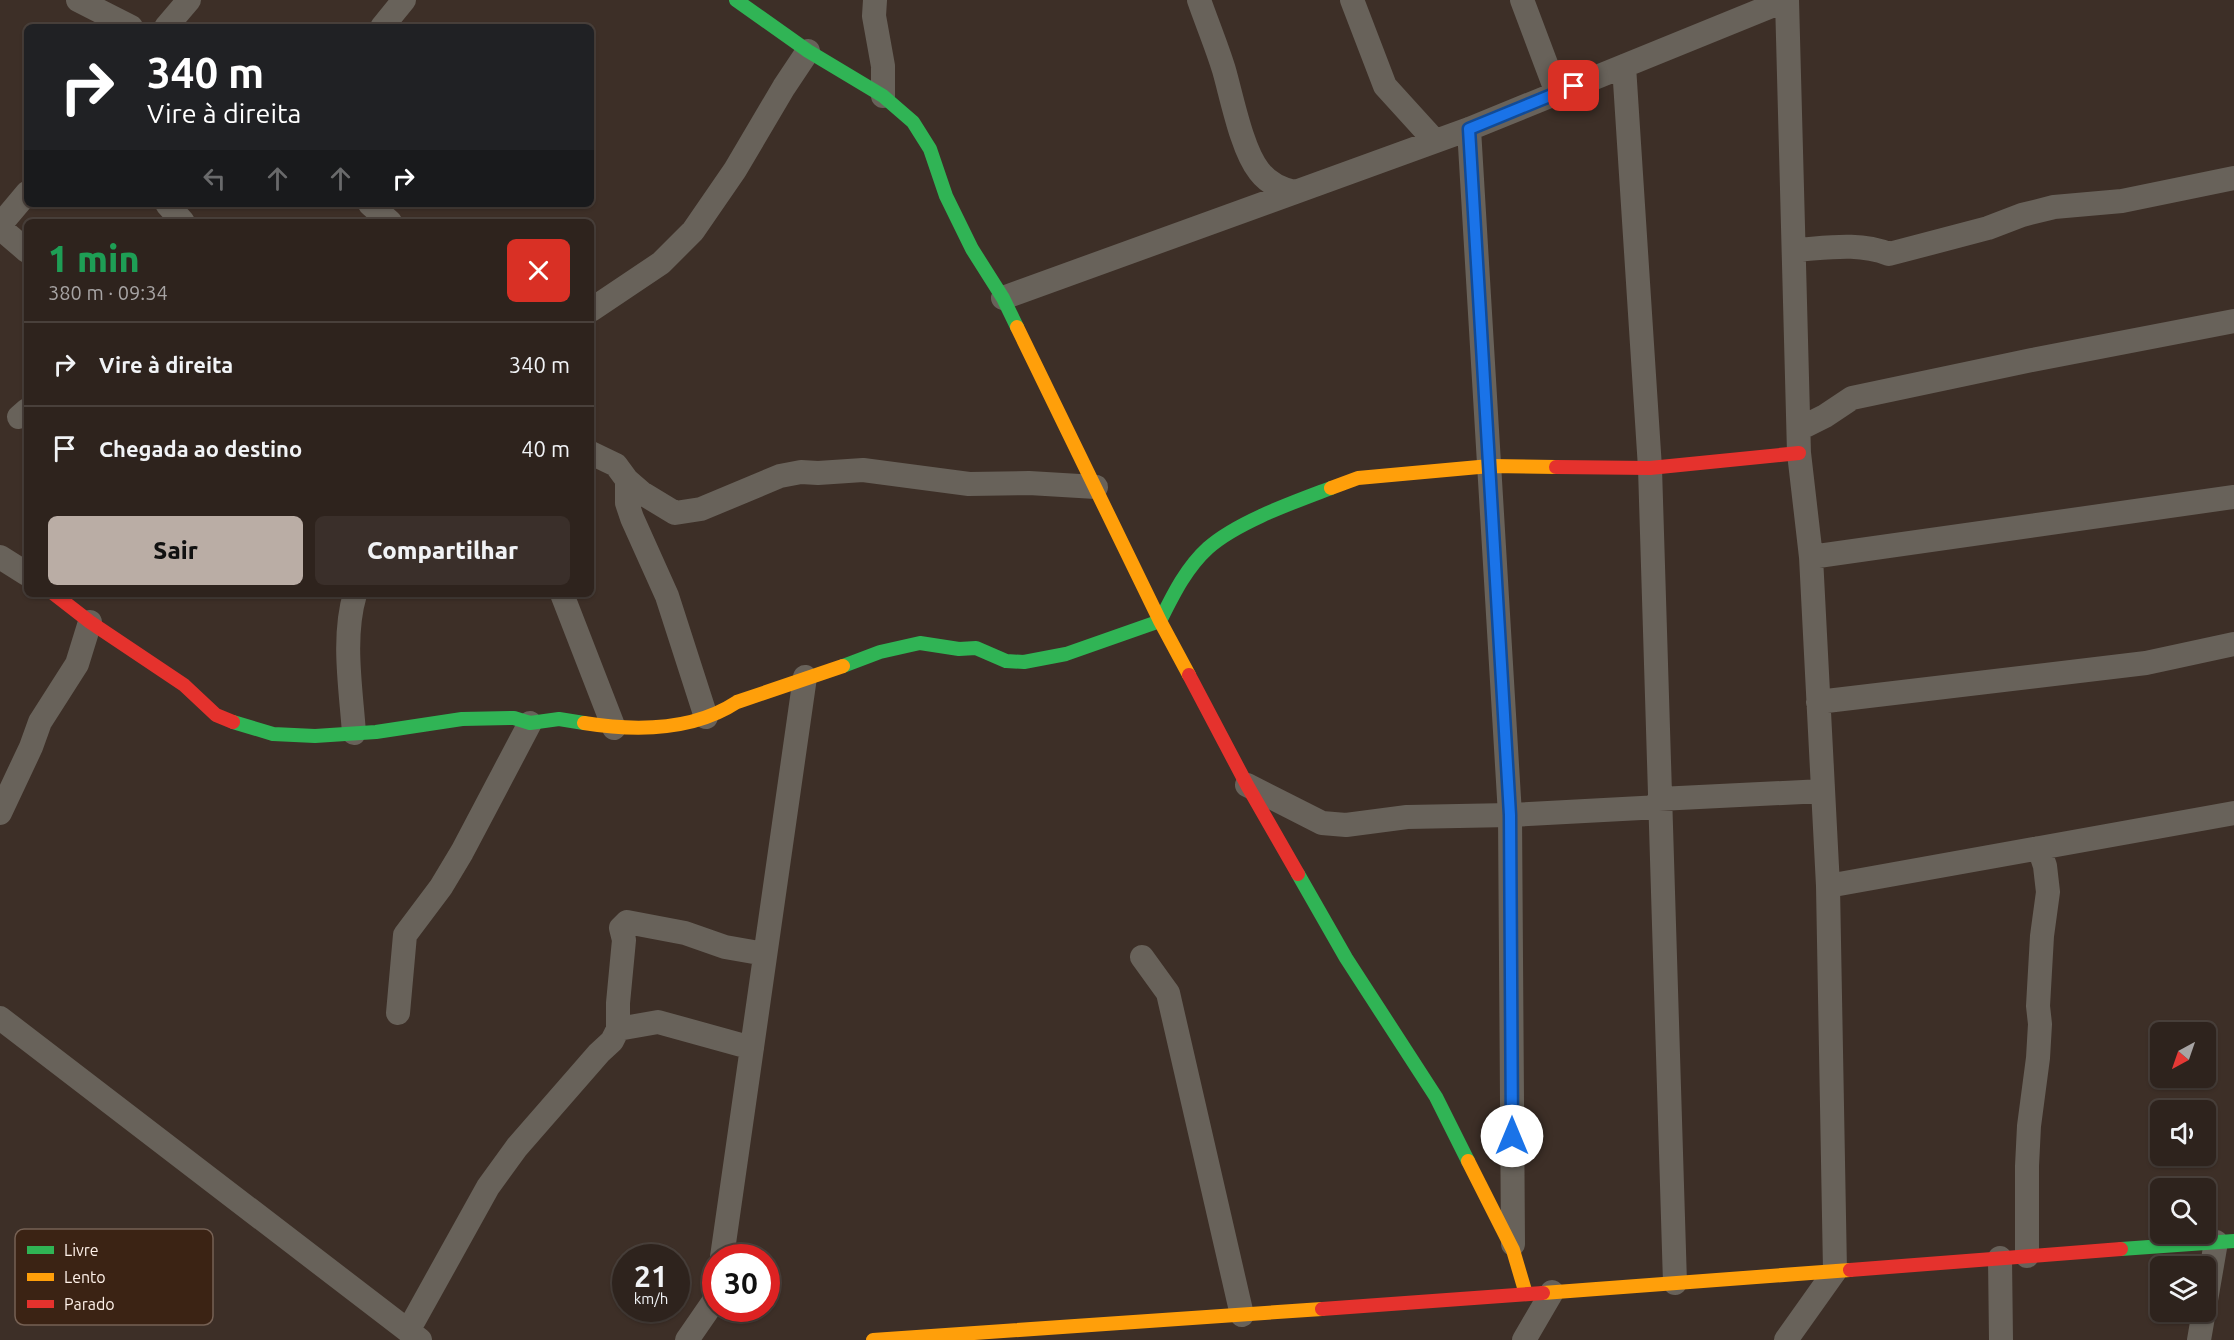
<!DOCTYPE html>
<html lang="pt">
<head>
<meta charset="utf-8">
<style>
  :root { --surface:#2e231d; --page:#3a2f2a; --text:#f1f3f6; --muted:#a7a4a4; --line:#49403b; --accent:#baada5 }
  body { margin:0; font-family:Ubuntu,sans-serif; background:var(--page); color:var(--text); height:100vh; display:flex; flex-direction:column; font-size:22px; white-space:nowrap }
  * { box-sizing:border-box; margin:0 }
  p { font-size:20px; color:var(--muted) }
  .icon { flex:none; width:33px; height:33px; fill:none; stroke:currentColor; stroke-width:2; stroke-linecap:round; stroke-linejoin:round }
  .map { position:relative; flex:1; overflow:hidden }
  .drawer { position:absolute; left:24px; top:219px; width:570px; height:378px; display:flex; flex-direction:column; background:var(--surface); border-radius:9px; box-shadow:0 2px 4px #0004,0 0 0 2px var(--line) }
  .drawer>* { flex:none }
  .banner { position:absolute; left:24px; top:24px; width:570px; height:183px; border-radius:9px; box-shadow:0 2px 4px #0004,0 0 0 2px var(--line); background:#202124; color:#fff; overflow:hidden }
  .needle { width:39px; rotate:220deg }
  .fabs { position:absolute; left:2150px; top:1022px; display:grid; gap:12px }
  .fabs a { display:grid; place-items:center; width:66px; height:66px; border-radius:9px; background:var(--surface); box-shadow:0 2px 4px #0004,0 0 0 2px var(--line); font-size:30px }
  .speed { position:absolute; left:612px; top:1244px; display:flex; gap:12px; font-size:30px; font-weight:700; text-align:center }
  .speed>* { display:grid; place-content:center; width:78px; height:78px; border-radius:50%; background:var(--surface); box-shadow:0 2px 4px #0004,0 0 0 2px var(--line); line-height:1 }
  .speed small { font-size:15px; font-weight:400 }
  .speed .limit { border:9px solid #d22; background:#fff; color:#111 }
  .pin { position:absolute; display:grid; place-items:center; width:51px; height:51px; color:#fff; margin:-26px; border-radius:12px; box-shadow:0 3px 9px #0006 }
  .me { position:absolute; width:66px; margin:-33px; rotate:0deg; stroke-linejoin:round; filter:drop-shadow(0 0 4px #0008) }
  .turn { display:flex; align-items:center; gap:21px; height:126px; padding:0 24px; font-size:27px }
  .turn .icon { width:78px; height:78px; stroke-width:2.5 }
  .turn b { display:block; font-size:42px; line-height:51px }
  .lanes { display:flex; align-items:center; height:57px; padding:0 24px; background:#0003; justify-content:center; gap:30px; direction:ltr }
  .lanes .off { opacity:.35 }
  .round { display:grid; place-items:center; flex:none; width:63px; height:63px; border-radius:9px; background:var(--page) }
  .summary { display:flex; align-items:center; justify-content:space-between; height:102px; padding:0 24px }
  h1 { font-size:36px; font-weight:800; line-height:45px; color:#1e9e55 }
  .cta { display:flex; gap:12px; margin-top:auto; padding:12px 24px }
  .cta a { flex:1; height:69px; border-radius:9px; background:var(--accent); color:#111; font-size:24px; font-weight:800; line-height:69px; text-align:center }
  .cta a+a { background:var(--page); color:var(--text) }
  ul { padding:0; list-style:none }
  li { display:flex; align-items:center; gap:18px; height:84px; padding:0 24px; border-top:2px solid var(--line) }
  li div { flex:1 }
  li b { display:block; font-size:22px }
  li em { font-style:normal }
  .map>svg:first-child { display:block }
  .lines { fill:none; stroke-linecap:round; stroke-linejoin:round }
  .street { stroke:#68625a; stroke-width:24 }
  .fast { stroke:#30b455; stroke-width:14 }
  .slow { stroke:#ff9f0a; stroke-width:14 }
  .jam { stroke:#e5322d; stroke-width:14 }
  .route-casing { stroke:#114b97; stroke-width:15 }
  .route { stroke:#1a73e8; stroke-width:10 }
  .key { fill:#3b2314; stroke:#766154; stroke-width:1.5 }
  .key-label { font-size:16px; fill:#fef1e9 }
</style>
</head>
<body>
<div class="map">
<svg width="2234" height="1340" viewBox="0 0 2234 1340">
  <rect width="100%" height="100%" fill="#3d2f27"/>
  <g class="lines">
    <!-- street -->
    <path class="street" d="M 78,0 L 131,27
      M 875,0 L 874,16 L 883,66 L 883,96
      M 1199,0 C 1207,23 1217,47 1224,70 C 1232,98 1242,150 1259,171 C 1268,183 1281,189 1294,192
      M 1352,0 L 1385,86 L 1435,141
      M 1522,0 L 1557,93
      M 166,27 L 189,0
      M 382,27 L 404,0
      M 1624,66 L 1650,468 L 1675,1283
      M 1469,129 L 1510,815 L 1513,1244
      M 167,204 L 183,222
      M 370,204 L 390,222
      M 0,225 L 27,193
      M 0,228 L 27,251
      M 1794,250 C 1827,248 1858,242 1889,254 L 1988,228 L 2022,215 L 2054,207 L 2122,201 L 2234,178
      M 1003,298 L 1469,129 L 1786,0
      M 591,310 L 661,263 L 693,231 L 735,170 L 784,87 L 808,51
      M 19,417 L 27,410
      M 1799,429 L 1825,416 L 1852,398 L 2032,360 L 2234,321
      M 591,453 L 616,465 L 627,480 L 642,493 L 675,513 L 701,509 L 780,476 L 801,472 L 818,473 L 863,470 L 969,484 L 1029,483 L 1096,487
      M 627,480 L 627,503 L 632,518 L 667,596 L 706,717
      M 0,557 L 27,574
      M 1811,557 L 2234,497
      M 562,594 L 614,728
      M 1818,702 L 2146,663 L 2234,644
      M 354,733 C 351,689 342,638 355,594
      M 1247,785 L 1322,823 L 1346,825 L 1407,817 L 1510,815 L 1660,807
      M 1659,799 L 1823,791
      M 0,813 L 31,747 L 40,722 L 77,664 L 90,622
      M 1828,886 L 2234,813
      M 1142,957 L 1168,993 L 1242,1315
      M 398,1013 L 405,935 L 441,887 L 462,852 L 530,723
      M 0,1018 L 420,1340
      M 618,1029 L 658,1022 L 752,1048
      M 2027,1256 L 2027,1166 L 2029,1126 L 2038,1058 L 2040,1024 L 2038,1006 L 2042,936 L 2048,892 L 2045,866 L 2039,848
      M 722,1257 L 805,677
      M 2000,1258 L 2001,1340
      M 2205,1306 L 2216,1242
      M 408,1331 L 488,1187 L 517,1147 L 599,1053 L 612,1041 L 618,1029 L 618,1003 L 624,940 L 621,928 L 627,922 L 685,933 L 725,947 L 765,954
      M 687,1340 L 716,1298
      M 1524,1340 L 1552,1292
      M 1786,1340 L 1835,1271 L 1828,886 L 1811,557 L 1799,453 L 1787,0
      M 2199,1340 L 2204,1311"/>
    <!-- fast -->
    <path class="fast" d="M 736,0 L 808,51 L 883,96 L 913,122 L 930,149 L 946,196 L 972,249 L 1003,298 L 1017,327
      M 843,666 L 880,652 L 920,643 L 959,649 L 976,648 L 1006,661 L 1024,662 L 1066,654 L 1160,621 C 1173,595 1186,568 1208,548 C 1237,522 1294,502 1331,488
      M 233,722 L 273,734 L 315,736 L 376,732 L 462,719 L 514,718 L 530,723 L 559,719 L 584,723
      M 1298,874 L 1346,958 L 1436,1097 L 1468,1161
      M 2121,1249 L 2234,1241"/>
    <!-- slow -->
    <path class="slow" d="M 1017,327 L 1160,621 L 1189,675
      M 1331,488 L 1358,478 L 1490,466 L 1556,467
      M 584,723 C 634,731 693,731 737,702 L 843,666
      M 1468,1161 L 1513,1250 L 1526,1294
      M 1543,1293 L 1850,1270
      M 873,1340 L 1322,1309"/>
    <!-- jam -->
    <path class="jam" d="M 1556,467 L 1650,468 L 1799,453
      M 54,594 L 90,622 L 184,685 L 216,715 L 233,722
      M 1189,675 L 1247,785 L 1298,874
      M 1850,1270 L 2121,1249
      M 1322,1309 L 1543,1293"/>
  </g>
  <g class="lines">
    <defs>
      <path id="route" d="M 1512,1136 L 1510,815 L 1469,129 L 1574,86"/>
    </defs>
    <!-- route casing -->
    <use href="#route" class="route-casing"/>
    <!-- route -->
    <use href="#route" class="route"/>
  </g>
  <!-- legend -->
  <rect x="15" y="1229" width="198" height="96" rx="9" class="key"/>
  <rect x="27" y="1246" width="27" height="8" fill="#30b455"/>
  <rect x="27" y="1273" width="27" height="8" fill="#ff9f0a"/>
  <rect x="27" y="1300" width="27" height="8" fill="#e5322d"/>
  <g class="key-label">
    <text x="64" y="1256">Livre</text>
    <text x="64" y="1283">Lento</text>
    <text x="64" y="1310">Parado</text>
  </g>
</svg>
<div class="fabs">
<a><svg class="needle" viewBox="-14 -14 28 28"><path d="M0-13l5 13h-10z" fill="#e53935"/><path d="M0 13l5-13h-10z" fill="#a7a4a4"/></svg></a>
<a><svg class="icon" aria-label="sound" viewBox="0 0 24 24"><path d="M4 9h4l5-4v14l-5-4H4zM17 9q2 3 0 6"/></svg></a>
<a><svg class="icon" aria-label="search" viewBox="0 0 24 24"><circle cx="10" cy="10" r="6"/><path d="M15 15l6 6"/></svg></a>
<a><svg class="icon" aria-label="layers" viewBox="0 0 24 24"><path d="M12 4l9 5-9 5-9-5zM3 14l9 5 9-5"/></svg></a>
</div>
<div class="speed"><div>21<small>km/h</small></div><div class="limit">30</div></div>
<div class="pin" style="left:1574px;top:86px;background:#d93025"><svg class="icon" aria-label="arrive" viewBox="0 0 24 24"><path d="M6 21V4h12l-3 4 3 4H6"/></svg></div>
<svg class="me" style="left:1512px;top:1136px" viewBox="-20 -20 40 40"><circle r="19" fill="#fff"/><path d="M0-13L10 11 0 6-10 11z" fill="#1a73e8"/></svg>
<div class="banner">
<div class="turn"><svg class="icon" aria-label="right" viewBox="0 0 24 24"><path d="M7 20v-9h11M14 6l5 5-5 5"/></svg><div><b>340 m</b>Vire à direita</div></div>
<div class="lanes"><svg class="icon off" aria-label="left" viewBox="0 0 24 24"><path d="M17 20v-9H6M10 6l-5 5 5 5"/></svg><svg class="icon off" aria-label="ahead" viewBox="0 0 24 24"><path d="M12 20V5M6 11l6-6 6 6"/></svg><svg class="icon off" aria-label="ahead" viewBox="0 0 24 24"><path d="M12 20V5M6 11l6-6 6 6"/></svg><svg class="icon" aria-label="right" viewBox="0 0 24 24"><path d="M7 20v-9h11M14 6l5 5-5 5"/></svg></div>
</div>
<section class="drawer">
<div class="summary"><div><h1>1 min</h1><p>380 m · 09:34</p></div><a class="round" style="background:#d93025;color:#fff"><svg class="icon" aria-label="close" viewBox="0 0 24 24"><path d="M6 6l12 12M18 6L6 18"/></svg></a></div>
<ul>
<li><svg class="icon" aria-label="right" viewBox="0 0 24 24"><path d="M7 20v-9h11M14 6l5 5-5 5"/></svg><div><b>Vire à direita</b></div><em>340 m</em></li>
<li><svg class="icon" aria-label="arrive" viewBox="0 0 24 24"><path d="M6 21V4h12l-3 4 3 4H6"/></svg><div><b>Chegada ao destino</b></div><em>40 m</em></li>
</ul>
<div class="cta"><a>Sair</a><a>Compartilhar</a></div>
</section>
</div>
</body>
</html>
